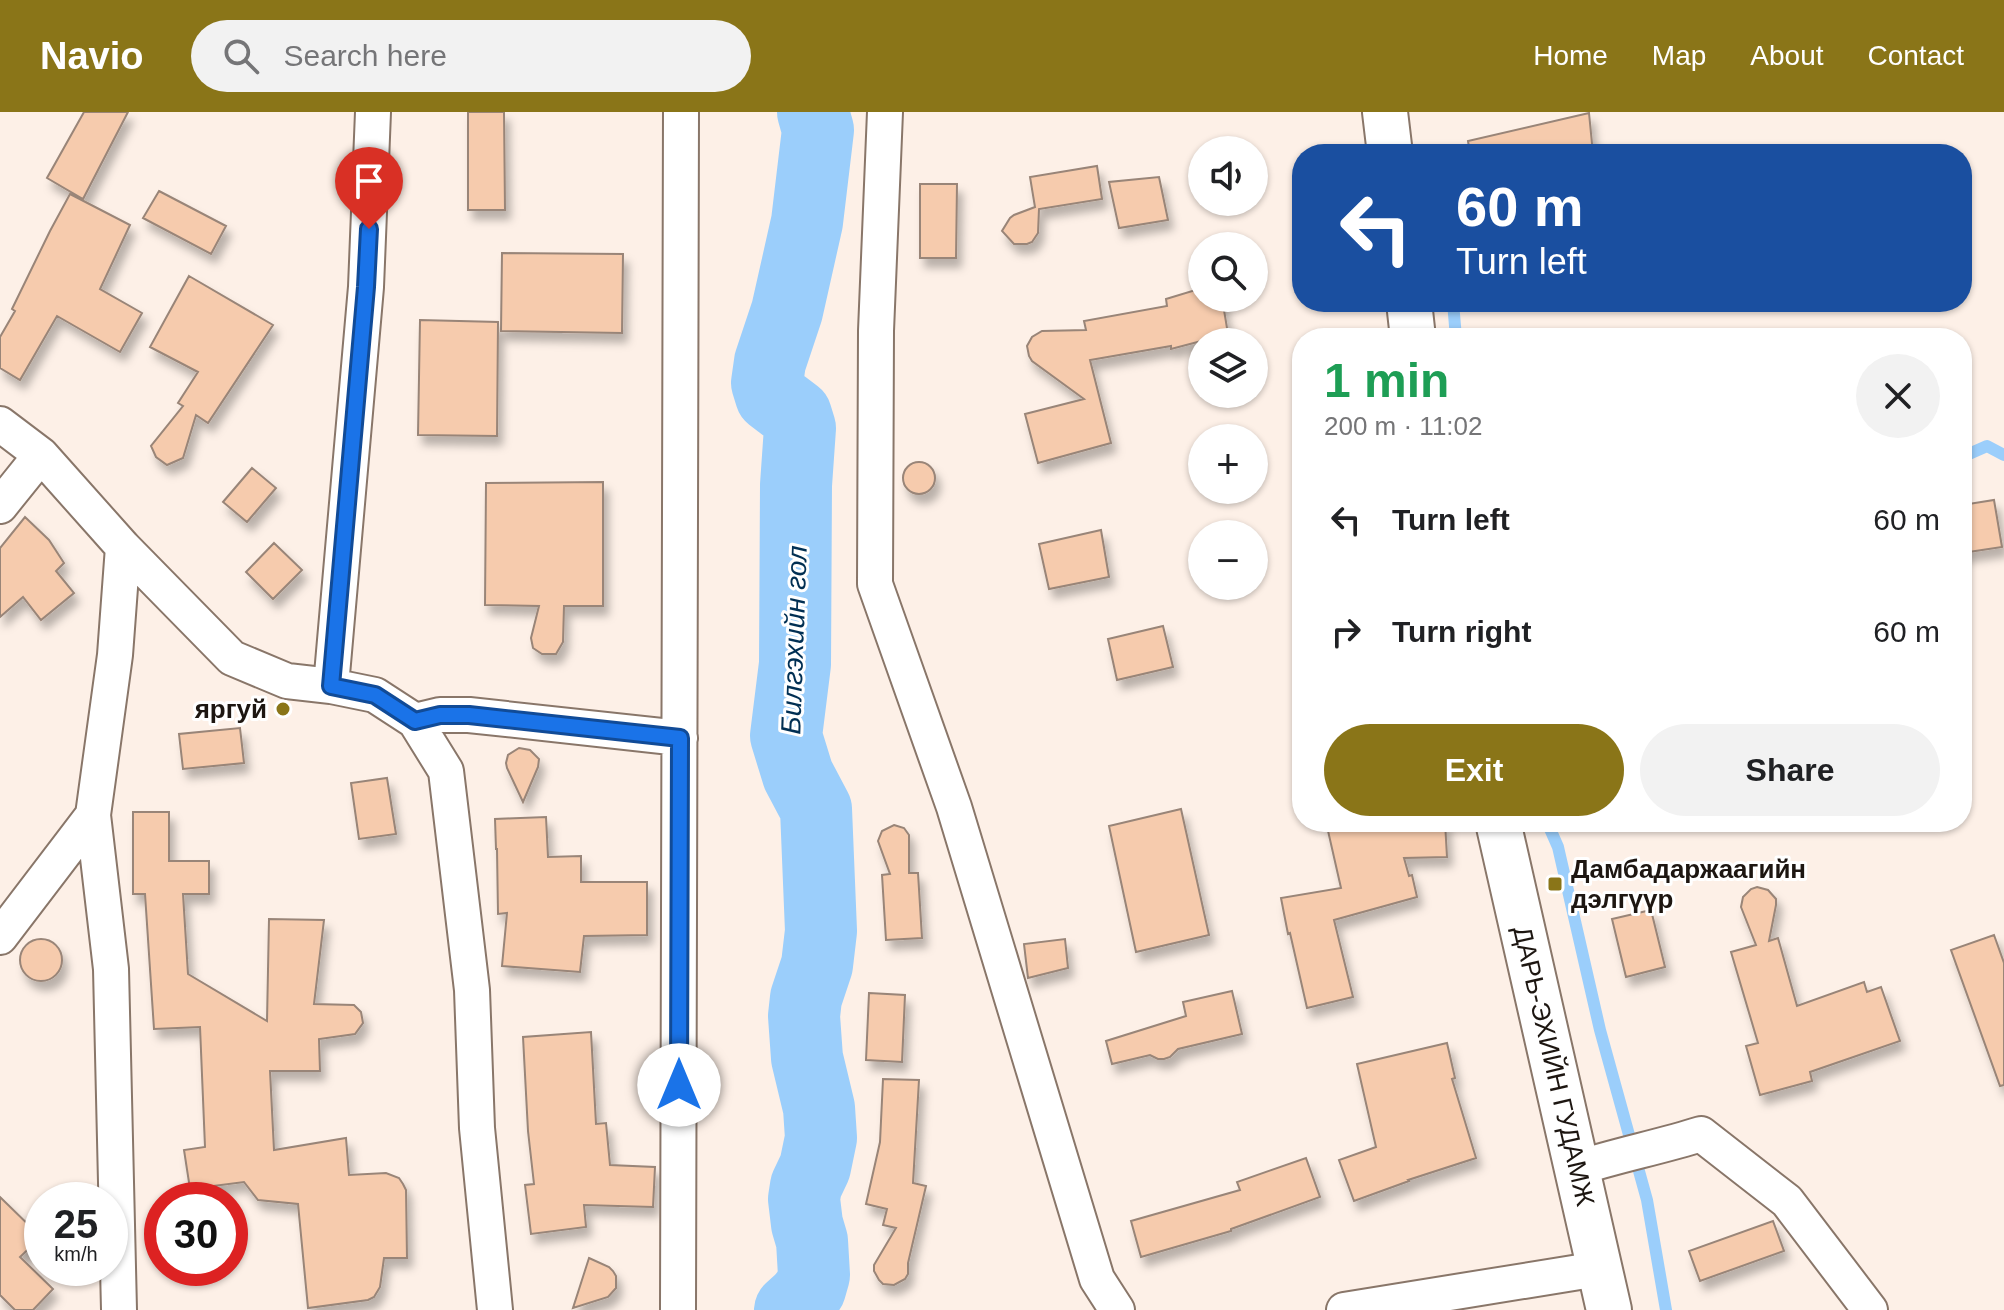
<!DOCTYPE html>
<html lang="en">
<head>
<meta charset="utf-8">
<style>
  :root { --surface:#fff; --page:#f2f2f2; --text:#202124; --muted:#757577; --accent:#8a7518 }
  body { margin:0; font-family:Helvetica,sans-serif; background:var(--page); color:var(--text); height:100vh; display:flex; flex-direction:column; font-size:30px; white-space:nowrap }
  * { box-sizing:border-box; margin:0 }
  p { font-size:26px; color:var(--muted) }
  .icon { flex:none; width:44px; height:44px; fill:none; stroke:currentColor; stroke-width:2; stroke-linecap:round; stroke-linejoin:round }
  .map { position:relative; flex:1; overflow:hidden }
  .sheet { position:absolute; left:1292px; top:216px; width:680px; height:504px; display:flex; flex-direction:column; background:var(--surface); border-radius:32px; box-shadow:0 2px 6px #0004 }
  .sheet>* { flex:none }
  .banner { position:absolute; left:1292px; top:32px; width:680px; height:168px; border-radius:32px; box-shadow:0 2px 6px #0004; background:#1a4fa0; color:#fff; overflow:hidden }
  .fabs { position:absolute; left:1188px; top:24px; display:grid; gap:16px }
  .fabs a { display:grid; place-items:center; width:80px; height:80px; border-radius:50%; background:var(--surface); box-shadow:0 2px 6px #0004; font-size:40px }
  .speed { position:absolute; left:24px; top:1070px; display:flex; gap:16px; font-size:40px; font-weight:700; text-align:center }
  .speed>* { display:grid; place-content:center; width:104px; height:104px; border-radius:50%; background:var(--surface); box-shadow:0 2px 6px #0004; line-height:1 }
  .speed small { font-size:20px; font-weight:400 }
  .speed .limit { border:12px solid #d22; background:#fff; color:#111 }
  .pin { position:absolute; display:grid; place-items:center; width:68px; height:68px; color:#fff; margin:-82px -34px; border-radius:50% 50% 50% 0; rotate:-45deg; box-shadow:0 0 8px #0007 }
  .pin .icon { rotate:45deg }
  .me { position:absolute; width:88px; margin:-44px; rotate:0deg; stroke-linejoin:round; filter:drop-shadow(0 0 6px #0008) }
  .turn { display:flex; align-items:center; gap:28px; height:168px; padding:0 32px; font-size:36px }
  .turn .icon { width:104px; height:104px; stroke-width:2.5 }
  .turn b { display:block; font-size:56px; line-height:68px }
  .round { display:grid; place-items:center; flex:none; width:84px; height:84px; border-radius:42px; background:var(--page) }
  .headline { display:flex; align-items:center; justify-content:space-between; height:136px; padding:0 32px }
  h1 { font-size:48px; font-weight:800; line-height:60px; color:#1e9e55 }
  .cta { display:flex; gap:16px; margin-top:auto; padding:16px 32px }
  .cta a { flex:1; height:92px; border-radius:48px; background:var(--accent); color:#fff; font-size:32px; font-weight:800; line-height:92px; text-align:center }
  .cta a+a { background:var(--page); color:var(--text) }
  ul { padding:0; list-style:none }
  li { display:flex; align-items:center; gap:24px; height:112px; padding:0 32px }
  li div { flex:1 }
  li b { display:block; font-size:30px }
  li em { font-style:normal }
  header { display:flex; align-items:center; gap:48px; box-sizing:border-box; height:112px; padding:0 40px; background:var(--accent); color:#fff }
  header strong { font-size:38px }
  nav { display:flex; gap:44px; margin-inline-start:auto; font-size:28px }
  .search { width:560px; height:72px; background:var(--page); display:flex; align-items:center; gap:20px; box-sizing:border-box; padding:0 28px; border-radius:44px; color:var(--muted); font-size:30px }
  .map>svg:first-child { display:block }
  .lines { fill:none; stroke-linecap:round; stroke-linejoin:round }
  .stream { stroke:#9bcefb; stroke-width:12 }
  .river { stroke:#9bcefb; stroke-width:72 }
  .building { fill:#f6cbad; stroke:#998578; stroke-width:2; filter:url(#shadow) }
  .street-casing { stroke:#897669; stroke-width:38 }
  .secondary-casing { stroke:#897669; stroke-width:48 }
  .street { stroke:#fff; stroke-width:34 }
  .secondary { stroke:#fff; stroke-width:44 }
  .route-casing { stroke:#114b97; stroke-width:20 }
  .route { stroke:#1a73e8; stroke-width:14 }
  .poi-dot { fill:#8a7518; stroke:#fff; stroke-width:3 }
  .labels { text-anchor:middle; dominant-baseline:central; stroke-width:6; stroke-linejoin:round; paint-order:stroke }
  .poi-label { font-size:26px; font-weight:bold; fill:#1d1611; stroke:#fff; text-anchor:end }
  .street-label { font-size:26px; fill:#1d1611; stroke:#fff }
  .water-label { font-size:28px; font-style:italic; fill:#002f53; stroke:#fff }
</style>
</head>
<body>
<header>
<strong>Navio</strong>
<div class="search"><svg class="icon" aria-label="search" viewBox="0 0 24 24"><circle cx="10" cy="10" r="6"/><path d="M15 15l6 6"/></svg>Search here</div>
<nav><a>Home</a><a>Map</a><a>About</a><a>Contact</a></nav>
</header>
<div class="map">
<svg width="2004" height="1198" viewBox="0 0 2004 1198">
  <defs>
    <filter id="shadow"><feDropShadow dx="5" dy="9" stdDeviation="4" flood-color="#0004"/></filter>
  </defs>
  <rect width="100%" height="100%" fill="#fdf0e7"/>
  <g class="lines">
    <!-- stream -->
    <path class="stream" d="M 1453,190 L 1456,226
      M 1962,345 L 1987,334 L 2004,343
      M 1547,710 L 1558,735 L 1600,918 L 1647,1088 L 1666,1198"/>
    <!-- river -->
    <path class="river" d="M 790,1198 L 801,1188 L 810,1177 L 814,1163 L 812,1129 L 807,1112 L 804,1087 L 806,1074 L 815,1055 L 821,1026 L 819,996 L 807,946 L 804,904 L 806,886 L 817,853 L 821,819 L 816,697 L 798,663 L 786,624 L 795,552 L 796,373 L 800,316 L 796,303 L 771,284 L 767,271 L 770,250 L 787,199 L 807,110 L 818,18 L 813,0"/>
  </g>
  <!-- building -->
  <path class="building" d="M 84,0 L 128,0 L 83,87 L 47,66 Z
    M 468,0 L 504,0 L 505,98 L 468,98 Z
    M 1589,1 L 1593,42 L 1470,42 L 1468,29 Z
    M 1097,54 L 1102,87 L 1039,97 L 1038,121 L 1032,130 L 1027,132 L 1014,132 L 1002,119 L 1010,106 L 1014,103 L 1035,95 L 1030,65 Z
    M 1159,65 L 1168,108 L 1119,116 L 1109,70 Z
    M 920,72 L 957,72 L 956,146 L 920,146 Z
    M 159,79 L 226,114 L 211,142 L 143,106 Z
    M 70,82 L 130,113 L 100,177 L 142,201 L 120,240 L 57,204 L 20,268 L 0,256 L 0,225 L 15,199 L 12,197 L 50,119 Z
    M 502,141 L 623,142 L 622,221 L 501,219 Z
    M 189,164 L 273,213 L 208,311 L 196,303 L 183,346 L 167,353 L 156,345 L 151,334 L 183,294 L 178,291 L 198,260 L 150,235 Z
    M 1202,176 L 1202,186 L 1222,186 L 1228,222 L 1171,237 L 1171,234 L 1090,248 L 1111,331 L 1038,351 L 1025,302 L 1084,287 L 1032,249 L 1029,244 L 1027,234 L 1032,225 L 1042,219 L 1086,218 L 1084,209 L 1167,194 L 1166,187 Z
    M 420,208 L 498,210 L 497,324 L 418,323 Z
    M903 366a16 16 0 1 1 32 0a16 16 0 1 1-32 0Z
    M 252,356 L 276,376 L 247,410 L 223,390 Z
    M 603,370 L 603,494 L 564,494 L 563,530 L 556,542 L 542,542 L 533,536 L 531,526 L 539,494 L 485,493 L 486,371 Z
    M 1994,388 L 2002,435 L 1962,441 L 1962,393 Z
    M 25,405 L 49,428 L 64,451 L 56,459 L 74,481 L 41,508 L 23,485 L 0,505 L 0,436 Z
    M 1101,418 L 1109,465 L 1049,477 L 1039,432 Z
    M 274,431 L 302,458 L 273,487 L 246,460 Z
    M 1163,514 L 1173,555 L 1117,568 L 1108,527 Z
    M 240,616 L 244,651 L 183,657 L 179,622 Z
    M 519,636 L 530,638 L 539,647 L 538,655 L 523,690 L 507,656 L 506,651 L 508,643 Z
    M 387,666 L 396,722 L 359,727 L 351,671 Z
    M 1181,697 L 1209,823 L 1136,840 L 1109,714 Z
    M 133,700 L 169,700 L 169,749 L 209,749 L 209,782 L 183,782 L 188,862 L 267,909 L 269,807 L 324,808 L 314,892 L 354,893 L 361,900 L 363,911 L 355,922 L 319,927 L 320,959 L 270,959 L 274,1038 L 346,1026 L 349,1063 L 386,1061 L 399,1066 L 403,1072 L 406,1078 L 407,1146 L 384,1146 L 380,1175 L 374,1185 L 368,1188 L 308,1196 L 298,1092 L 258,1088 L 244,1070 L 190,1077 L 184,1038 L 205,1035 L 200,915 L 154,917 L 145,782 L 133,782 Z
    M 546,705 L 548,745 L 581,744 L 581,770 L 647,770 L 647,823 L 584,824 L 580,860 L 502,854 L 507,801 L 498,802 L 497,737 L 496,737 L 495,707 Z
    M 1326,710 L 1445,710 L 1447,745 L 1404,746 L 1409,764 L 1412,763 L 1417,785 L 1334,808 L 1353,885 L 1307,896 L 1290,821 L 1288,822 L 1281,786 L 1341,776 Z
    M 894,713 L 904,716 L 909,723 L 909,761 L 918,761 L 922,826 L 886,828 L 882,763 L 890,762 L 878,729 L 882,719 Z
    M 1757,775 L 1768,778 L 1776,787 L 1776,793 L 1769,829 L 1778,826 L 1797,894 L 1864,870 L 1867,880 L 1881,875 L 1900,929 L 1810,960 L 1812,969 L 1760,983 L 1746,934 L 1758,931 L 1731,840 L 1756,833 L 1741,795 L 1743,785 L 1751,777 Z
    M 1651,798 L 1665,855 L 1626,865 L 1612,807 Z
    M 1994,823 L 2004,851 L 2004,973 L 2000,974 L 1951,838 Z
    M 1065,827 L 1068,856 L 1028,866 L 1024,832 Z
    M20 848a21 21 0 1 1 42 0a21 21 0 1 1-42 0Z
    M 1232,879 L 1242,922 L 1178,937 L 1170,945 L 1164,947 L 1158,947 L 1150,943 L 1112,952 L 1106,929 L 1186,904 L 1183,890 Z
    M 869,881 L 905,883 L 902,950 L 866,948 Z
    M 591,920 L 596,1012 L 606,1011 L 610,1053 L 655,1055 L 653,1095 L 584,1093 L 586,1115 L 531,1122 L 525,1073 L 534,1072 L 528,1019 L 523,925 Z
    M 1447,931 L 1455,966 L 1452,967 L 1476,1046 L 1408,1068 L 1409,1069 L 1354,1089 L 1339,1048 L 1376,1035 L 1357,952 Z
    M 883,967 L 919,968 L 913,1071 L 926,1074 L 908,1151 L 908,1162 L 905,1167 L 894,1173 L 883,1172 L 879,1168 L 874,1159 L 874,1153 L 896,1116 L 883,1113 L 887,1097 L 866,1092 L 880,1030 Z
    M 1306,1046 L 1320,1085 L 1231,1117 L 1231,1119 L 1141,1145 L 1131,1109 L 1240,1078 L 1237,1070 Z
    M 0,1085 L 41,1125 L 20,1145 L 53,1177 L 33,1198 L 15,1198 L 0,1183 Z
    M 1773,1109 L 1784,1139 L 1700,1169 L 1689,1139 Z
    M 589,1146 L 609,1155 L 613,1159 L 616,1164 L 616,1176 L 608,1185 L 573,1196 Z"/>
  <g class="lines">
    <defs>
      <path id="street" d="M 885,0 L 876,219 L 875,472 L 954,695 L 1097,1167 L 1117,1198
        M 0,312 L 41,343 L 123,435 L 115,543 L 93,703 L 111,857 L 119,1198
        M 0,394 L 41,343
        M 123,435 L 232,546 L 287,569 L 331,574 L 375,583 L 415,609 L 446,659 L 472,878 L 477,1016 L 495,1198
        M 331,574 L 366,175 L 373,0
        M 415,609 L 440,603 L 469,603 L 680,626
        M 0,825 L 93,703
        M 1578,1056 C 1618,1043 1660,1035 1701,1022 L 1787,1089 L 1870,1198
        M 678,1198 L 681,0
        M 1344,1198 L 1598,1157"/>
      <path id="secondary" d="M 1385,0 L 1390,42
        M 1409,190 L 1413,226
        M 1498,710 L 1609,1198"/>
    </defs>
    <!-- street casing -->
    <use href="#street" class="street-casing"/>
    <!-- secondary casing -->
    <use href="#secondary" class="secondary-casing"/>
    <!-- street -->
    <use href="#street" class="street"/>
    <!-- secondary -->
    <use href="#secondary" class="secondary"/>
  </g>
  <g class="lines">
    <defs>
      <path id="route" d="M 369,117 L 366,175 L 331,574 L 375,583 L 415,609 L 440,603 L 469,603 L 680,626 L 679,973"/>
    </defs>
    <!-- route casing -->
    <use href="#route" class="route-casing"/>
    <!-- route -->
    <use href="#route" class="route"/>
  </g>
  <!-- markers -->
  <g class="poi-dot">
    <circle cx="283" cy="597" r="8"/>
    <rect x="1547" y="764" width="16" height="16" rx="4"/>
  </g>
  <g class="labels">
    <!-- poi labels -->
    <g class="poi-label">
      <text x="267" y="597">яргуй</text>
      <text x="1571" y="757" text-anchor="start">Дамбадаржаагийн<tspan x="1571" dy="30">дэлгүүр</tspan></text>
    </g>
    <!-- street labels -->
    <g class="street-label">
      <text transform="translate(1554 954) rotate(77)">ДАРЬ-ЭХИЙН ГУДАМЖ</text>
    </g>
    <!-- water labels -->
    <g class="water-label">
      <text transform="translate(794 528) rotate(-88)">Билгэхийн гол</text>
    </g>
  </g>
</svg>
<div class="fabs">
<a><svg class="icon" aria-label="sound" viewBox="0 0 24 24"><path d="M4 9h4l5-4v14l-5-4H4zM17 9q2 3 0 6"/></svg></a>
<a><svg class="icon" aria-label="search" viewBox="0 0 24 24"><circle cx="10" cy="10" r="6"/><path d="M15 15l6 6"/></svg></a>
<a><svg class="icon" aria-label="layers" viewBox="0 0 24 24"><path d="M12 4l9 5-9 5-9-5zM3 14l9 5 9-5"/></svg></a>
<a>+</a>
<a>−</a>
</div>
<div class="speed"><div>25<small>km/h</small></div><div class="limit">30</div></div>
<div class="pin" style="left:369px;top:117px;background:#d93025"><svg class="icon" aria-label="arrive" viewBox="0 0 24 24"><path d="M6 21V4h12l-3 4 3 4H6"/></svg></div>
<svg class="me" style="left:679px;top:973px" viewBox="-20 -20 40 40"><circle r="19" fill="#fff"/><path d="M0-13L10 11 0 6-10 11z" fill="#1a73e8"/></svg>
<div class="banner">
<div class="turn"><svg class="icon" aria-label="left" viewBox="0 0 24 24"><path d="M17 20v-9H6M10 6l-5 5 5 5"/></svg><div><b>60 m</b>Turn left</div></div>
</div>
<section class="sheet">
<div class="headline"><div><h1>1 min</h1><p>200 m · 11:02</p></div><a class="round"><svg class="icon" aria-label="close" viewBox="0 0 24 24"><path d="M6 6l12 12M18 6L6 18"/></svg></a></div>
<ul>
<li><svg class="icon" aria-label="left" viewBox="0 0 24 24"><path d="M17 20v-9H6M10 6l-5 5 5 5"/></svg><div><b>Turn left</b></div><em>60 m</em></li>
<li><svg class="icon" aria-label="right" viewBox="0 0 24 24"><path d="M7 20v-9h11M14 6l5 5-5 5"/></svg><div><b>Turn right</b></div><em>60 m</em></li>
</ul>
<div class="cta"><a>Exit</a><a>Share</a></div>
</section>
</div>
</body>
</html>
